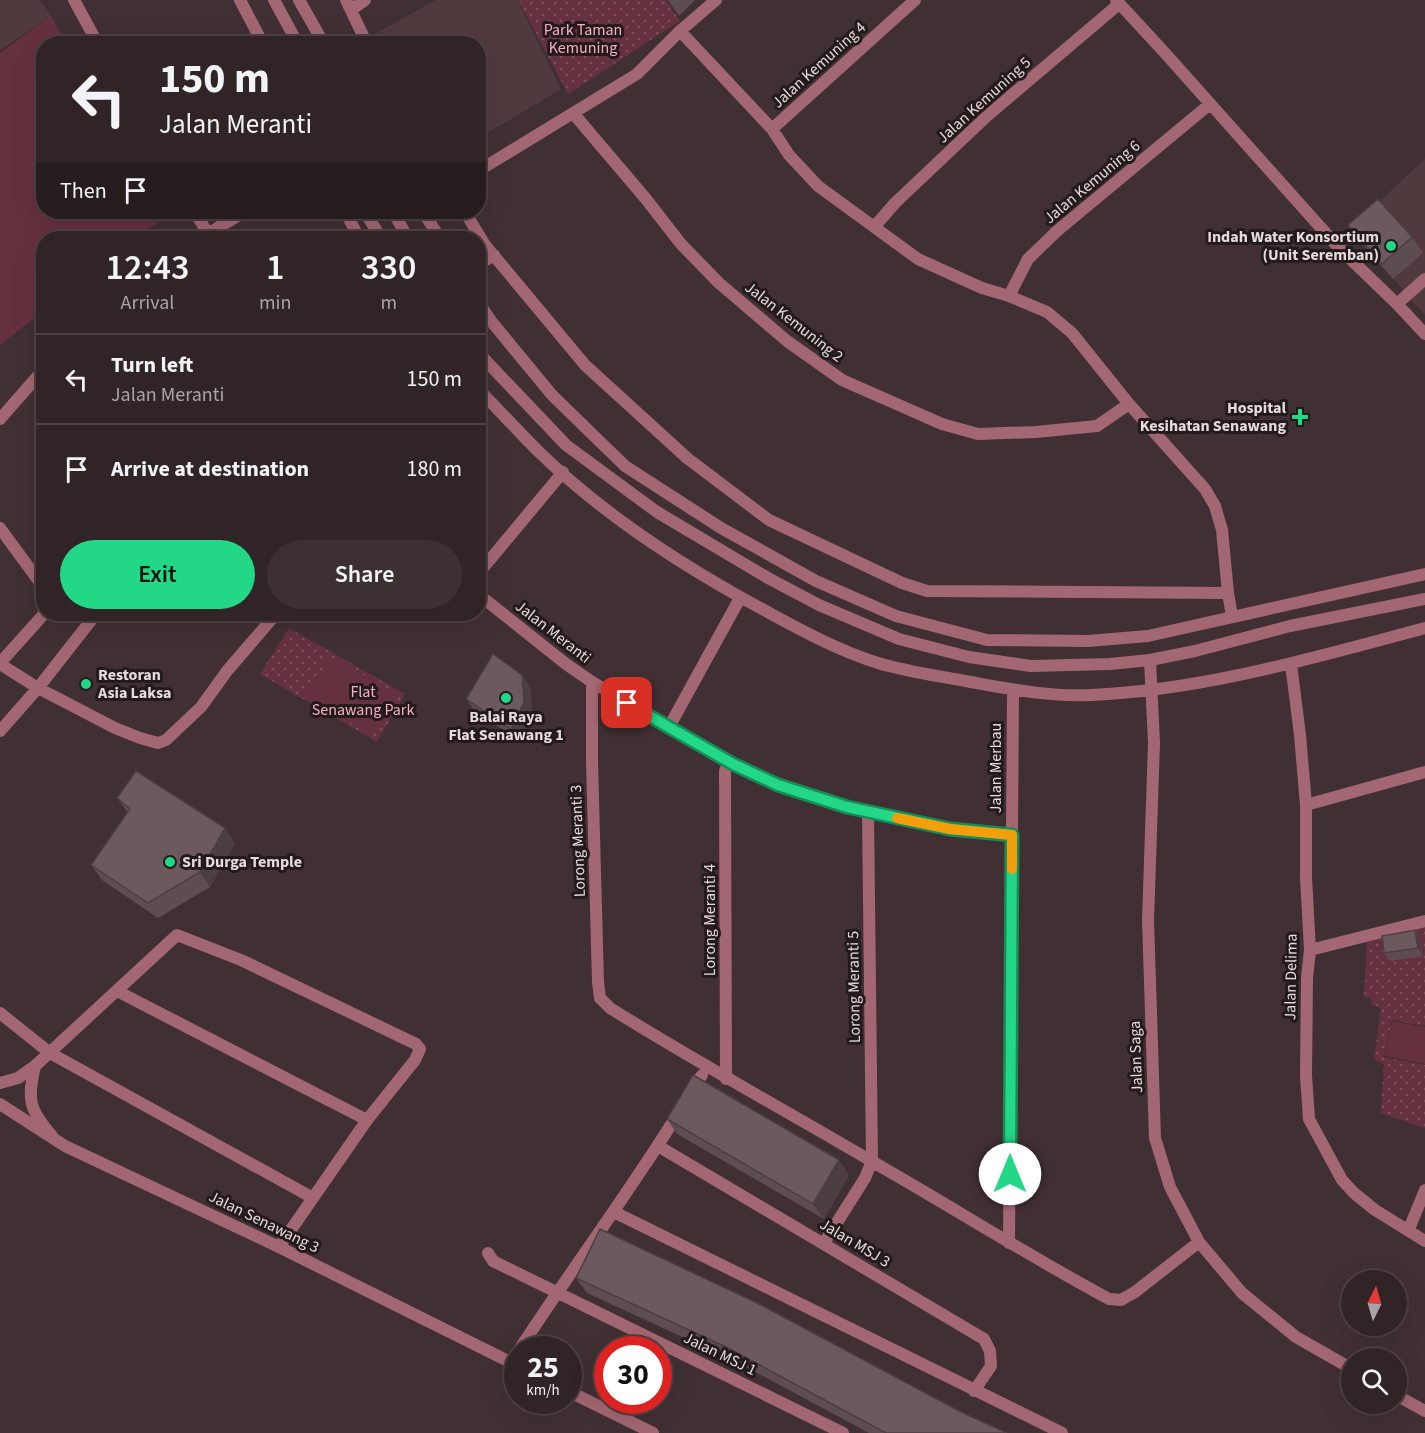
<!DOCTYPE html>
<html lang="en">
<head>
<meta charset="utf-8">
<style>
  :root { --surface:#312426; --page:#3d3032; --text:#f1f3f6; --muted:#a8a4a7; --line:#4c4143; --accent:#22d887 }
  body { margin:0; font-family:"Source Sans 3",sans-serif; background:var(--page); color:var(--text); height:100vh; display:flex; flex-direction:column; font-size:22px; white-space:nowrap }
  * { box-sizing:border-box; margin:0 }
  p { font-size:20px; color:var(--muted) }
  .icon { flex:none; width:33px; height:33px; fill:none; stroke:currentColor; stroke-width:2; stroke-linecap:round; stroke-linejoin:round }
  .map { position:relative; flex:1; overflow:hidden }
  .side { position:absolute; left:36px; top:231px; width:450px; height:390px; display:flex; flex-direction:column; background:var(--surface); border-radius:24px; box-shadow:0 6px 24px #0002,0 0 0 2px var(--line) }
  .side>* { flex:none }
  .banner { position:absolute; left:36px; top:36px; width:450px; height:183px; border-radius:24px; box-shadow:0 6px 24px #0002,0 0 0 2px var(--line); background:#312426; color:var(--text); overflow:hidden }
  .needle { width:39px; rotate:5deg }
  .controls { position:absolute; left:1341px; top:1270px; display:grid; gap:12px }
  .controls a { display:grid; place-items:center; width:66px; height:66px; border-radius:50%; background:var(--surface); box-shadow:0 6px 24px #0002,0 0 0 2px var(--line); font-size:30px }
  .speed { position:absolute; left:504px; top:1336px; display:flex; gap:12px; font-size:30px; font-weight:700; text-align:center }
  .speed>* { display:grid; place-content:center; width:78px; height:78px; border-radius:50%; background:var(--surface); box-shadow:0 6px 24px #0002,0 0 0 2px var(--line); line-height:1 }
  .speed small { font-size:15px; font-weight:400 }
  .speed .limit { border:9px solid #d22; background:#fff; color:#111 }
  .pin { position:absolute; display:grid; place-items:center; width:51px; height:51px; color:#fff; margin:-26px; border-radius:12px; box-shadow:0 3px 9px #0006 }
  .me { position:absolute; width:66px; margin:-33px; rotate:0deg; stroke-linejoin:round; filter:drop-shadow(0 0 4px #0008) }
  .turn { display:flex; align-items:center; gap:21px; height:126px; padding:0 24px; font-size:27px }
  .turn .icon { width:78px; height:78px; stroke-width:2.5 }
  .turn b { display:block; font-size:42px; line-height:51px }
  .then { display:flex; align-items:center; height:57px; padding:0 24px; background:#0003; gap:12px; font-size:22px }
  .eta { display:flex; justify-content:space-evenly; align-items:center; height:102px; text-align:center }
  .eta b { font-size:36px; font-weight:600; line-height:42px }
  .button { display:flex; gap:12px; margin-top:auto; padding:12px 24px }
  .button a { flex:1; height:69px; border-radius:36px; background:var(--accent); color:#111; font-size:24px; font-weight:600; line-height:69px; text-align:center }
  .button a+a { background:var(--page); color:var(--text) }
  ul { padding:0; list-style:none }
  li { display:flex; align-items:center; gap:18px; height:90px; padding:0 24px; border-top:2px solid var(--line) }
  li div { flex:1 }
  li b { display:block; font-size:22px }
  li em { font-style:normal }
  .map>svg:first-child { display:block }
  .built { fill:#513a3e }
  .park { fill:url(#park-dots) }
  .pitch { fill:#66313e }
  .lines { fill:none; stroke-linecap:round; stroke-linejoin:round }
  .minor { stroke:#a36773; stroke-width:12 }
  .tertiary { stroke:#a36773; stroke-width:12 }
  .wall { fill:#5d4d50 }
  .shaded-wall { fill:#4c3e41 }
  .building { fill:#6c595d; stroke:#4c3e41; stroke-width:1.5 }
  .route-casing { stroke:#168c58; stroke-width:15 }
  .route { stroke:#22d887; stroke-width:10 }
  .slow { stroke:#f59e0b; stroke-width:10 }
  .poi-dot { fill:#22d887; stroke:#221a1b; stroke-width:2 }
  .labels { text-anchor:middle; dominant-baseline:central; stroke-width:6; stroke-linejoin:round; paint-order:stroke }
  .park-label { font-size:16px; fill:#f8afbd; stroke:#221a1b }
  .street-label { font-size:16px; fill:#e6dadc; stroke:#221a1b }
  .poi-label { font-size:16px; font-weight:bold; fill:#e6dadc; stroke:#221a1b; text-anchor:end }
</style>
</head>
<body>
<div class="map">
<svg width="1425" height="1433" viewBox="0 0 1425 1433">
  <defs>
    <pattern id="park-dots" width="8" height="8" patternUnits="userSpaceOnUse" patternTransform="scale(1.5)"><rect width="8" height="8" fill="#66313e"/><path d="M2 2h.1M6 6h.1" fill="none" stroke="#7c4e59" stroke-width="1.8" stroke-linecap="round"/></pattern>
  </defs>
  <rect width="100%" height="100%" fill="#413033"/>
  <!-- built -->
  <path class="built" d="M 0,0 L 40,0 L 51,16 L 0,50 Z
    M 436,0 L 517,0 L 561,89 L 479,138 L 478,44 L 380,43 L 375,34 Z
    M 1425,159 L 1425,315 L 1350,229 Z"/>
  <!-- park -->
  <path class="park" d="M 518,0 L 666,0 L 680,21 L 568,94 Z
    M 289,628 L 405,694 L 377,742 L 260,674 Z
    M 1425,926 L 1425,1026 L 1392,1020 L 1384,1057 L 1425,1065 L 1425,1128 L 1381,1113 L 1384,1064 L 1374,1060 L 1381,1008 L 1371,1005 L 1372,998 L 1364,997 L 1367,942 Z"/>
  <!-- pitch -->
  <path class="pitch" d="M 51,16 L 66,43 L 44,44 L 44,212 L 161,212 L 164,217 L 137,238 L 44,238 L 43,311 L 0,345 L 0,53 Z
    M 330,656 L 396,694 L 372,735 L 306,697 Z
    M 1392,1021 L 1425,1027 L 1425,1064 L 1385,1056 Z"/>
  <g class="lines">
    <!-- minor -->
    <path class="minor" d="M 74,0 L 98,44
      M 240,0 L 263,44
      M 346,0 L 367,44
      M 1116,0 L 1165,53 L 1339,248 L 1397,304 L 1425,334
      M 351,10 L 365,0
      M 680,31 L 772,129 L 789,155 L 818,186 L 918,259 L 982,288 L 1009,296 L 1047,312 L 1072,333 L 1129,404 L 1205,489 L 1215,506 L 1222,530 L 1228,593 L 1232,616
      M 573,113 L 646,199 L 681,244 L 719,283 L 787,341 L 842,380 L 942,424 L 978,434 L 1036,432 L 1097,426 L 1129,404
      M 772,129 L 915,0
      M 478,171 L 637,74 L 680,31 L 716,0
      M 195,212 L 208,234
      M 348,212 L 348,217 L 359,238
      M 365,212 L 381,238
      M 465,212 L 485,245 L 585,365 L 687,458 L 769,520 L 902,583 L 927,591 L 1228,593
      M 875,226 L 895,203 L 987,116 L 1119,4
      M 201,238 L 244,212
      M 478,265 L 494,255
      M 1009,296 L 1028,259 L 1057,231 L 1210,104
      M 1397,304 L 1425,279
      M 478,389 C 498,409 517,430 537,450 C 603,515 682,566 764,610 C 801,630 837,650 878,663 C 908,672 940,676 971,682 C 1010,689 1051,697 1091,695 C 1205,690 1316,657 1425,628
      M 0,419 L 44,369
      M 0,528 L 44,588
      M 478,574 L 563,472
      M 478,594 L 566,664 L 592,682 L 733,764 L 778,785 L 847,807 L 950,829 L 1012,835
      M 1150,660 L 1154,743 L 1148,920 L 1155,1138 L 1170,1187 L 1199,1242 L 1242,1293 L 1296,1337 L 1352,1369
      M 0,664 L 38,688 L 115,728 L 140,738 L 158,743 L 166,740 L 201,707 L 227,671 L 276,614
      M 1291,664 L 1300,735 L 1306,805 L 1306,877 L 1310,950 L 1307,978 L 1306,1076 L 1309,1119 L 1342,1180 L 1354,1193 L 1375,1210 L 1425,1241
      M 592,682 L 592,762 L 598,982 L 600,998 L 610,1008 C 696,1062 785,1110 873,1162 C 952,1207 1029,1256 1109,1299 L 1121,1300 L 1135,1292 L 1199,1242
      M 669,727 L 740,598
      M 0,731 L 38,688 L 96,614
      M 1306,805 L 1425,772
      M 1310,950 L 1425,921
      M 117,991 L 367,1120
      M 0,1013 L 50,1053 L 313,1198
      M 35,1066 C 27,1100 29,1109 52,1136
      M 726,1079 L 725,771 L 729,762
      M 0,1083 L 18,1078 L 35,1066 L 177,935 L 241,960 L 416,1044 L 420,1049 L 415,1060 L 367,1120 L 279,1247
      M 691,1092 L 702,1075
      M 658,1146 L 984,1339 L 990,1351 L 991,1366 L 974,1391
      M 614,1212 L 1062,1433
      M 1409,1229 L 1425,1190
      M 824,1243 L 865,1178 L 872,1161 L 868,812
      M 1009,1243 L 1013,690
      M 488,1253 L 493,1261 L 843,1433
      M 519,1350 C 571,1270 629,1193 679,1112
      M 1396,1395 L 1425,1411"/>
    <!-- tertiary -->
    <path class="tertiary" d="M 274,0 L 298,44
      M 299,0 L 324,44
      M 393,212 L 408,238
      M 423,212 L 440,238
      M 478,302 L 491,321 L 552,395 L 625,466 L 721,528 L 816,581 L 896,616 L 987,640 L 1088,641 L 1148,636 L 1425,574
      M 478,351 L 488,363 L 566,445 L 657,512 L 768,578 L 819,605 L 899,639 L 969,657 L 1031,666 L 1110,664 L 1150,660 L 1195,651 L 1290,626 L 1425,599
      M 0,663 L 44,614
      M 0,1104 L 65,1146 L 279,1247 L 518,1366
      M 568,1391 L 653,1433"/>
  </g>
  <!-- wall -->
  <path class="wall" d="M 668,0 L 695,0 L 679,16 Z
    M 1348,225 L 1412,237 L 1423,253 L 1393,279 L 1359,240 Z
    M 522,675 L 530,687 L 532,713 L 519,741 L 474,710 L 466,699 Z
    M 117,798 L 235,843 L 210,887 L 158,918 L 102,880 L 91,865 L 128,813 Z
    M 1415,930 L 1420,938 L 1423,956 L 1390,961 L 1384,953 Z
    M 667,1119 L 849,1175 L 824,1219 L 677,1134 Z
    M 576,1278 L 961,1412 L 1007,1433 L 869,1433 L 737,1362 L 587,1293 Z"/>
  <!-- shaded-wall -->
  <path class="shaded-wall" d="M 522,675 L 530,687 L 532,713 L 519,741 L 511,729 Z
    M 225,828 L 235,843 L 210,887 L 200,872 Z
    M 1415,930 L 1420,938 L 1423,956 L 1418,948 Z
    M 839,1160 L 849,1175 L 824,1219 L 813,1204 Z"/>
  <!-- building -->
  <path class="building" d="M 1378,199 L 1412,237 L 1382,264 L 1348,225 Z
    M 493,654 L 522,675 L 524,702 L 511,729 L 466,699 Z
    M 136,771 L 225,828 L 200,872 L 148,903 L 91,865 L 130,809 L 117,798 Z
    M 1415,930 L 1418,948 L 1384,953 L 1382,936 Z
    M 693,1075 L 839,1160 L 813,1204 L 667,1119 Z
    M 600,1229 L 759,1304 L 961,1412 L 1007,1433 L 886,1433 L 726,1347 L 576,1278 Z"/>
  <g class="lines">
    <defs>
      <path id="route" d="M 627,703 L 733,764 L 778,785 L 847,807 L 950,829 L 1012,835 L 1010,1174"/>
    </defs>
    <!-- route casing -->
    <use href="#route" class="route-casing"/>
    <!-- route -->
    <use href="#route" class="route"/>
    <!-- slow -->
    <path class="slow" d="M 897,818 L 950,829 L 1012,835 L 1012,869"/>
  </g>
  <!-- markers -->
  <g class="poi-dot">
    <circle cx="1391" cy="246" r="6"/>
    <path d="M1297 408h6v6h6v6h-6v6h-6v-6h-6v-6h6z"/>
    <circle cx="86" cy="684" r="6"/>
    <circle cx="506" cy="698" r="6"/>
    <circle cx="170" cy="862" r="6"/>
  </g>
  <g class="labels">
    <!-- park labels -->
    <g class="park-label">
      <text x="583" y="30">Park Taman<tspan x="583" dy="18">Kemuning</tspan></text>
      <text x="363" y="692">Flat<tspan x="363" dy="18">Senawang Park</tspan></text>
    </g>
    <!-- street labels -->
    <g class="street-label">
      <text transform="translate(819 65) rotate(-42)">Jalan Kemuning 4</text>
      <text transform="translate(984 100) rotate(-42)">Jalan Kemuning 5</text>
      <text transform="translate(1092 182) rotate(-40)">Jalan Kemuning 6</text>
      <text transform="translate(794 322) rotate(38)">Jalan Kemuning 2</text>
      <text transform="translate(553 632) rotate(38)">Jalan Meranti</text>
      <text transform="translate(996 768) rotate(-90)">Jalan Merbau</text>
      <text transform="translate(578 841) rotate(-92)">Lorong Meranti 3</text>
      <text transform="translate(710 920) rotate(-90)">Lorong Meranti 4</text>
      <text transform="translate(1291 977) rotate(-89)">Jalan Delima</text>
      <text transform="translate(854 987) rotate(-91)">Lorong Meranti 5</text>
      <text transform="translate(1136 1057) rotate(-92)">Jalan Saga</text>
      <text transform="translate(264 1222) rotate(26)">Jalan Senawang 3</text>
      <text transform="translate(855 1243) rotate(31)">Jalan MSJ 3</text>
      <text transform="translate(720 1354) rotate(26)">Jalan MSJ 1</text>
    </g>
    <!-- poi labels -->
    <g class="poi-label">
      <text x="1379" y="237">Indah Water Konsortium<tspan x="1379" dy="18">(Unit Seremban)</tspan></text>
      <text x="1286" y="408">Hospital<tspan x="1286" dy="18">Kesihatan Senawang</tspan></text>
      <text x="98" y="675" text-anchor="start">Restoran<tspan x="98" dy="18">Asia Laksa</tspan></text>
      <text x="506" y="717" text-anchor="middle">Balai Raya<tspan x="506" dy="18">Flat Senawang 1</tspan></text>
      <text x="182" y="862" text-anchor="start">Sri Durga Temple</text>
    </g>
  </g>
</svg>
<div class="controls">
<a><svg class="needle" viewBox="-14 -14 28 28"><path d="M0-13l5 13h-10z" fill="#e53935"/><path d="M0 13l5-13h-10z" fill="#a8a4a7"/></svg></a>
<a><svg class="icon" aria-label="search" viewBox="0 0 24 24"><circle cx="10" cy="10" r="6"/><path d="M15 15l6 6"/></svg></a>
</div>
<div class="speed"><div>25<small>km/h</small></div><div class="limit">30</div></div>
<div class="pin" style="left:627px;top:703px;background:#d93025"><svg class="icon" aria-label="arrive" viewBox="0 0 24 24"><path d="M6 21V4h12l-3 4 3 4H6"/></svg></div>
<svg class="me" style="left:1010px;top:1174px" viewBox="-20 -20 40 40"><circle r="19" fill="#fff"/><path d="M0-13L10 11 0 6-10 11z" fill="#22d887"/></svg>
<div class="banner">
<div class="turn"><svg class="icon" aria-label="left" viewBox="0 0 24 24"><path d="M17 20v-9H6M10 6l-5 5 5 5"/></svg><div><b>150 m</b>Jalan Meranti</div></div>
<div class="then">Then<svg class="icon" aria-label="arrive" viewBox="0 0 24 24"><path d="M6 21V4h12l-3 4 3 4H6"/></svg></div>
</div>
<section class="side">
<div class="eta">
<div><b>12:43</b><p>Arrival</p></div>
<div><b>1</b><p>min</p></div>
<div><b>330</b><p>m</p></div>
</div>
<ul>
<li><svg class="icon" aria-label="left" viewBox="0 0 24 24"><path d="M17 20v-9H6M10 6l-5 5 5 5"/></svg><div><b>Turn left</b><p>Jalan Meranti</p></div><em>150 m</em></li>
<li><svg class="icon" aria-label="arrive" viewBox="0 0 24 24"><path d="M6 21V4h12l-3 4 3 4H6"/></svg><div><b>Arrive at destination</b></div><em>180 m</em></li>
</ul>
<div class="button"><a>Exit</a><a>Share</a></div>
</section>
</div>
</body>
</html>
